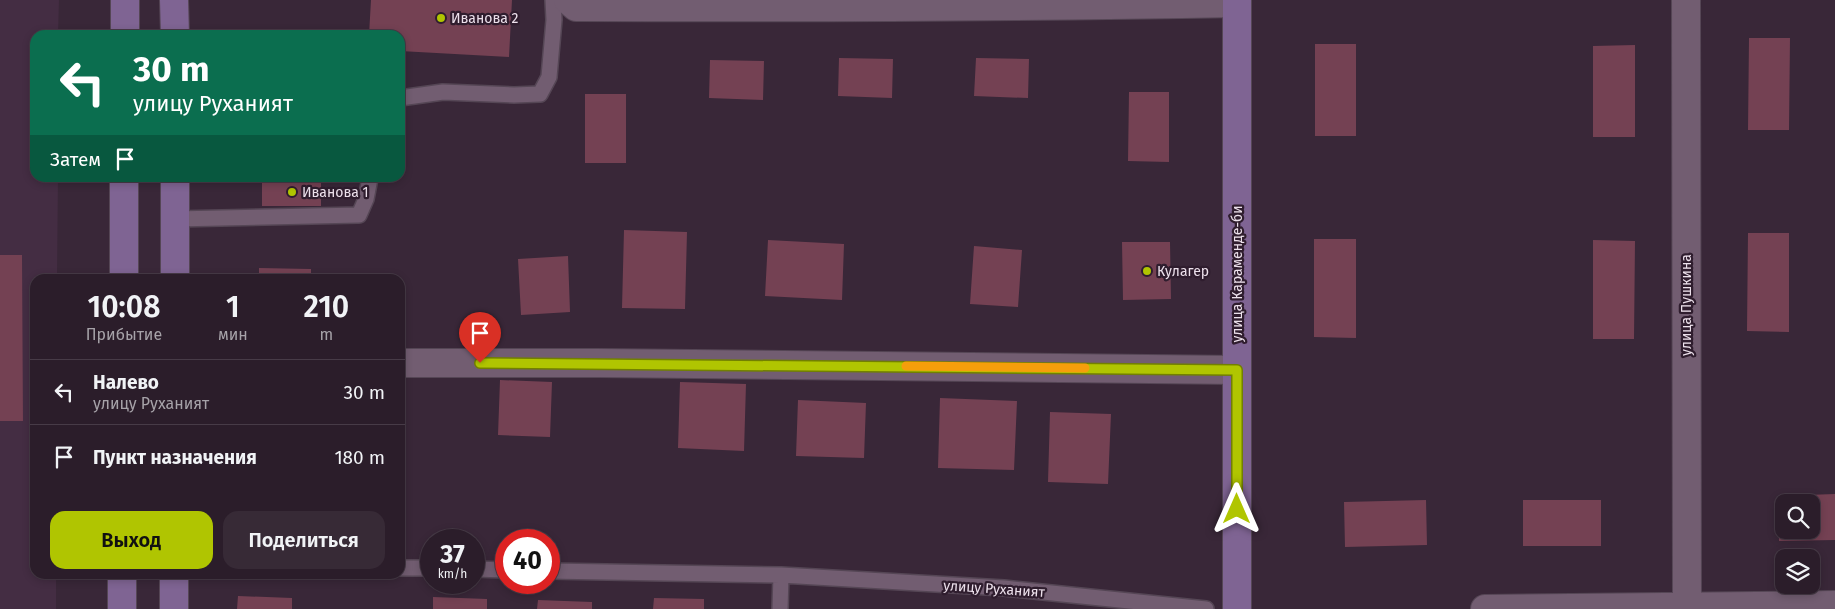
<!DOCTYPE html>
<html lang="ru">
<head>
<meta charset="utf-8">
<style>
  :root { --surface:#2b1d2a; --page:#372a36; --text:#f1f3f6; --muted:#a6a2a8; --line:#473b47; --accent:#b0c501 }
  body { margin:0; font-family:"Fira Sans",sans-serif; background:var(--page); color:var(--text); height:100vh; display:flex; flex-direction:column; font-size:19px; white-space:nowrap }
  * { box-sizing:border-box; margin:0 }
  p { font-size:16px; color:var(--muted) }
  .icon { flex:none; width:28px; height:28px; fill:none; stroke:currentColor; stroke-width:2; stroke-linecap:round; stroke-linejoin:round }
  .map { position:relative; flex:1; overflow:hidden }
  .side { position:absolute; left:30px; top:274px; width:375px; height:305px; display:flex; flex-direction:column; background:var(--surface); border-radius:15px; box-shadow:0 2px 8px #0003,0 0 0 1px var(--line) }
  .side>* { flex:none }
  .banner { position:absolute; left:30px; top:30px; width:375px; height:152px; border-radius:15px; box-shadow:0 2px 8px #0003,0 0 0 1px var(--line); background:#0b6e4f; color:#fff; overflow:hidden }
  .tools { position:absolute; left:1775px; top:494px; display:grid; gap:10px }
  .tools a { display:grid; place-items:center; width:45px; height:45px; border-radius:10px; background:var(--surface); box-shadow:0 2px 8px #0003,0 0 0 1px var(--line); font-size:25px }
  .speed { position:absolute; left:420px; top:529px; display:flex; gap:10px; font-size:25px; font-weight:700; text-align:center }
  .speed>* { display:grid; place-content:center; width:65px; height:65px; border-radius:50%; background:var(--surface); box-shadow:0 2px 8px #0003,0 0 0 1px var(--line); line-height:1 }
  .speed small { font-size:12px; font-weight:400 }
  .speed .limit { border:8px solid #d22; background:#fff; color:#111 }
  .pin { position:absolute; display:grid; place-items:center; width:42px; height:42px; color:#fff; margin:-51px -21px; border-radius:50% 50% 50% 0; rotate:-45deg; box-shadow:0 0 5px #0007 }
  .pin .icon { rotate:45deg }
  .me { position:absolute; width:55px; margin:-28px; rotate:0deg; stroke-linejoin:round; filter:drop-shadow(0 0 4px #0008) }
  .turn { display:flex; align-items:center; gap:18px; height:105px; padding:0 20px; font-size:22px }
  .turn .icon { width:65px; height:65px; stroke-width:2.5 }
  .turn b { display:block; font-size:35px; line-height:42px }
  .then { display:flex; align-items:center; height:48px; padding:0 20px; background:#0003; gap:10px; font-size:19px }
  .eta { display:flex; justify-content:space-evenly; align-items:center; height:85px; text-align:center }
  .eta b { font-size:30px; font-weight:600; line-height:35px }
  .action { display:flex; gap:10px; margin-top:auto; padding:10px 20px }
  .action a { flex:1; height:58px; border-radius:15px; background:var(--accent); color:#111; font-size:20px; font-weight:600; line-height:58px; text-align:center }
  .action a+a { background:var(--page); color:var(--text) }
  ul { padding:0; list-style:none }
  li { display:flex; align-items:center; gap:15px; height:65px; padding:0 20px; border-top:1px solid var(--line) }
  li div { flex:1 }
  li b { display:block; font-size:19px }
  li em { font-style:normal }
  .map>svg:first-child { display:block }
  .built { fill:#442d43 }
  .building { fill:#744153; fill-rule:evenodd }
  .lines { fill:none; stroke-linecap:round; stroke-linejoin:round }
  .lane-casing { stroke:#554655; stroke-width:18 }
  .street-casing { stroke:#554655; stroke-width:30 }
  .secondary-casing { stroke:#554655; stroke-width:30 }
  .lane { stroke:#725d71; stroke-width:15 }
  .street { stroke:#725d71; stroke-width:28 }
  .secondary { stroke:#7f6493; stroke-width:28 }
  .route-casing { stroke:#728001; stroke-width:12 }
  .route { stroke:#b0c501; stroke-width:9 }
  .slow { stroke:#f59e0b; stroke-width:9 }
  .poi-dot { fill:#b0c501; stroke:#2f1d2e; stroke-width:2 }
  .labels { text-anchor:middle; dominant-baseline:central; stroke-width:4.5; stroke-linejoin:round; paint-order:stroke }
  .poi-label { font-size:14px; fill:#ede1ec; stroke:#2f1d2e; text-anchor:start }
  .street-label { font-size:14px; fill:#ede1ec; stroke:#2f1d2e }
</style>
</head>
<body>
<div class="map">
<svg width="1835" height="609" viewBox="0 0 1835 609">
  <rect width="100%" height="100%" fill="#392738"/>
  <!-- built -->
  <path class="built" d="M 0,0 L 59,0 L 58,35 L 35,35 L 35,178 L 58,178 L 57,279 L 35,279 L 35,574 L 56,574 L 56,609 L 0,609 Z"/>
  <!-- building -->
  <path class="building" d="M 371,0 L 512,0 L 509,57 L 400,51 L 400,35 L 369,35 Z
    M 1749,38 L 1790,38 L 1789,130 L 1748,130 Z
    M 1315,44 L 1356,44 L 1356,136 L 1315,136 Z
    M 1635,45 L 1635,137 L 1593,137 L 1593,46 Z
    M 839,58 L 893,59 L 892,98 L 838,96 Z
    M 976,58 L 1029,59 L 1028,98 L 974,96 Z
    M 710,60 L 764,61 L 763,100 L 709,98 Z
    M 1129,92 L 1169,92 L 1169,162 L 1128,161 Z
    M 585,94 L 626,94 L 626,163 L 585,163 Z
    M 262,178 L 321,178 L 321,206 L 262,206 Z
    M 624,230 L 687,232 L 685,309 L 622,308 Z
    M 1748,233 L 1789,233 L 1789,332 L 1747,331 Z
    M 1314,239 L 1356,239 L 1356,338 L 1314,337 Z
    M 768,240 L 844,244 L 842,300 L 765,296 Z
    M 1593,240 L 1635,241 L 1634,339 L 1593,339 Z
    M 1122,242 L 1170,242 L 1171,299 L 1123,300 Z
    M 974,246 L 1022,250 L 1018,307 L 970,304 Z
    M 0,255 L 22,255 L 23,421 L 0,421 Z
    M 568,256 L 570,312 L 521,315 L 518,259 Z
    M 259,268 L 311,269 L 311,279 L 259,279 Z
    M 500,380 L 552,382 L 550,437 L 498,435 Z
    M 680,382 L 746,384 L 744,451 L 678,448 Z
    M 940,398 L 1017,401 L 1014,470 L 938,468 Z
    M 798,400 L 866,403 L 864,458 L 796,456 Z
    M 1050,412 L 1111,414 L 1108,484 L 1048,482 Z
    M 1835,494 L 1835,540 L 1779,541 L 1778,496 ZM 1784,502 L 1811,502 L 1811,530 L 1784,530 Z
    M 1426,500 L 1427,545 L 1345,547 L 1344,502 Z
    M 1523,500 L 1601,500 L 1601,546 L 1523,546 Z
    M 238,596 L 292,598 L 292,609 L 237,609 Z
    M 433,597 L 487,599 L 487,609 L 433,609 Z
    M 654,598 L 704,599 L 704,609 L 653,609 Z
    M 538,600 L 592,602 L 592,609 L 537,609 Z"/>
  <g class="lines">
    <defs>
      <path id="lane" d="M 400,98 L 443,92 L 514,95 L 540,94 L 549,77 L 554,20 L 553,0
        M 175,219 L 359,215 L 366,199 L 370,178
        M 400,568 L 431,568
        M 474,569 L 506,570
        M 549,571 L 781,575
        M 780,609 L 781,575 L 1004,588 L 1206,609"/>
      <path id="street" d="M 568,0 L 576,7 C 796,8 1016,7 1237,3
        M 1686,0 L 1687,609
        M 400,363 L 599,363 L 1237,370
        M 1485,609 L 1835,605"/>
      <path id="secondary" d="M 174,0 L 175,35
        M 1237,0 L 1237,609
        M 125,35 L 125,0
        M 175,178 L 175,279
        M 124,279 L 124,178
        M 122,609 L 122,574
        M 174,609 L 174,574"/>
    </defs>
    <!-- lane casing -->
    <use href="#lane" class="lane-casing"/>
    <!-- street casing -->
    <use href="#street" class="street-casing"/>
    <!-- secondary casing -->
    <use href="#secondary" class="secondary-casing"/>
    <!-- lane -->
    <use href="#lane" class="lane"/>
    <!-- street -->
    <use href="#street" class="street"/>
    <!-- secondary -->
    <use href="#secondary" class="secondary"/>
  </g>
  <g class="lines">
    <defs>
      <path id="route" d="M 480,363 L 1237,370 L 1237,509"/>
    </defs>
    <!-- route casing -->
    <use href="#route" class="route-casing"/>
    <!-- route -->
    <use href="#route" class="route"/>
    <!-- slow -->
    <path class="slow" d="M 906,366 L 1085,368"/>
  </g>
  <!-- markers -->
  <g class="poi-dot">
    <circle cx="441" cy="18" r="5"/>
    <circle cx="292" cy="192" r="5"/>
    <circle cx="1147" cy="271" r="5"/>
  </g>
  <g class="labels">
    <!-- poi labels -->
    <g class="poi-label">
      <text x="451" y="18">Иванова 2</text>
      <text x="302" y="192">Иванова 1</text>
      <text x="1157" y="271">Кулагер</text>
    </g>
    <!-- street labels -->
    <g class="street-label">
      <text transform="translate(1237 274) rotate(-90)">улица Караменде-би</text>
      <text transform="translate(1686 305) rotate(-90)">улица Пушкина</text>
      <text transform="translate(994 589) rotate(4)">улицу Руханият</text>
    </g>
  </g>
</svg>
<div class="tools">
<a><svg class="icon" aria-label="search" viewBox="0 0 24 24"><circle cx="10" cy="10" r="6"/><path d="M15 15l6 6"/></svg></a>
<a><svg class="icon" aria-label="layers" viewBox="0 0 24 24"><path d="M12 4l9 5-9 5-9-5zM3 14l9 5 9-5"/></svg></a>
</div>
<div class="speed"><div>37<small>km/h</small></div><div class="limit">40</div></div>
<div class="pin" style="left:480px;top:363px;background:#d93025"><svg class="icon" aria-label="arrive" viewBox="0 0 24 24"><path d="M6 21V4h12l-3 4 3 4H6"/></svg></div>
<svg class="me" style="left:1237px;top:509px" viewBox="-20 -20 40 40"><path d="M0-17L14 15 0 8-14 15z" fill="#b0c501" stroke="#fff" stroke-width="4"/></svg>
<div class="banner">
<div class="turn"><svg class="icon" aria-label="left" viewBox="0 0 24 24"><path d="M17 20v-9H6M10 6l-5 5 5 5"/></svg><div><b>30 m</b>улицу Руханият</div></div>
<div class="then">Затем<svg class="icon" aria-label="arrive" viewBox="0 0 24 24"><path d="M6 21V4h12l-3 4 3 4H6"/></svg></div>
</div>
<section class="side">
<div class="eta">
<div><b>10:08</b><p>Прибытие</p></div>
<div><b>1</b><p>мин</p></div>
<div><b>210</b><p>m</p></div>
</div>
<ul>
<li><svg class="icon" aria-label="left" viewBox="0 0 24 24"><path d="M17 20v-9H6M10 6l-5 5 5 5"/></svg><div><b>Налево</b><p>улицу Руханият</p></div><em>30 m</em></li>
<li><svg class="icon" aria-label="arrive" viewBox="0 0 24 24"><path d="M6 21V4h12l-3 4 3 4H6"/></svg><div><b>Пункт назначения</b></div><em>180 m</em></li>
</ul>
<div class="action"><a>Выход</a><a>Поделиться</a></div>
</section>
</div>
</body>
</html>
